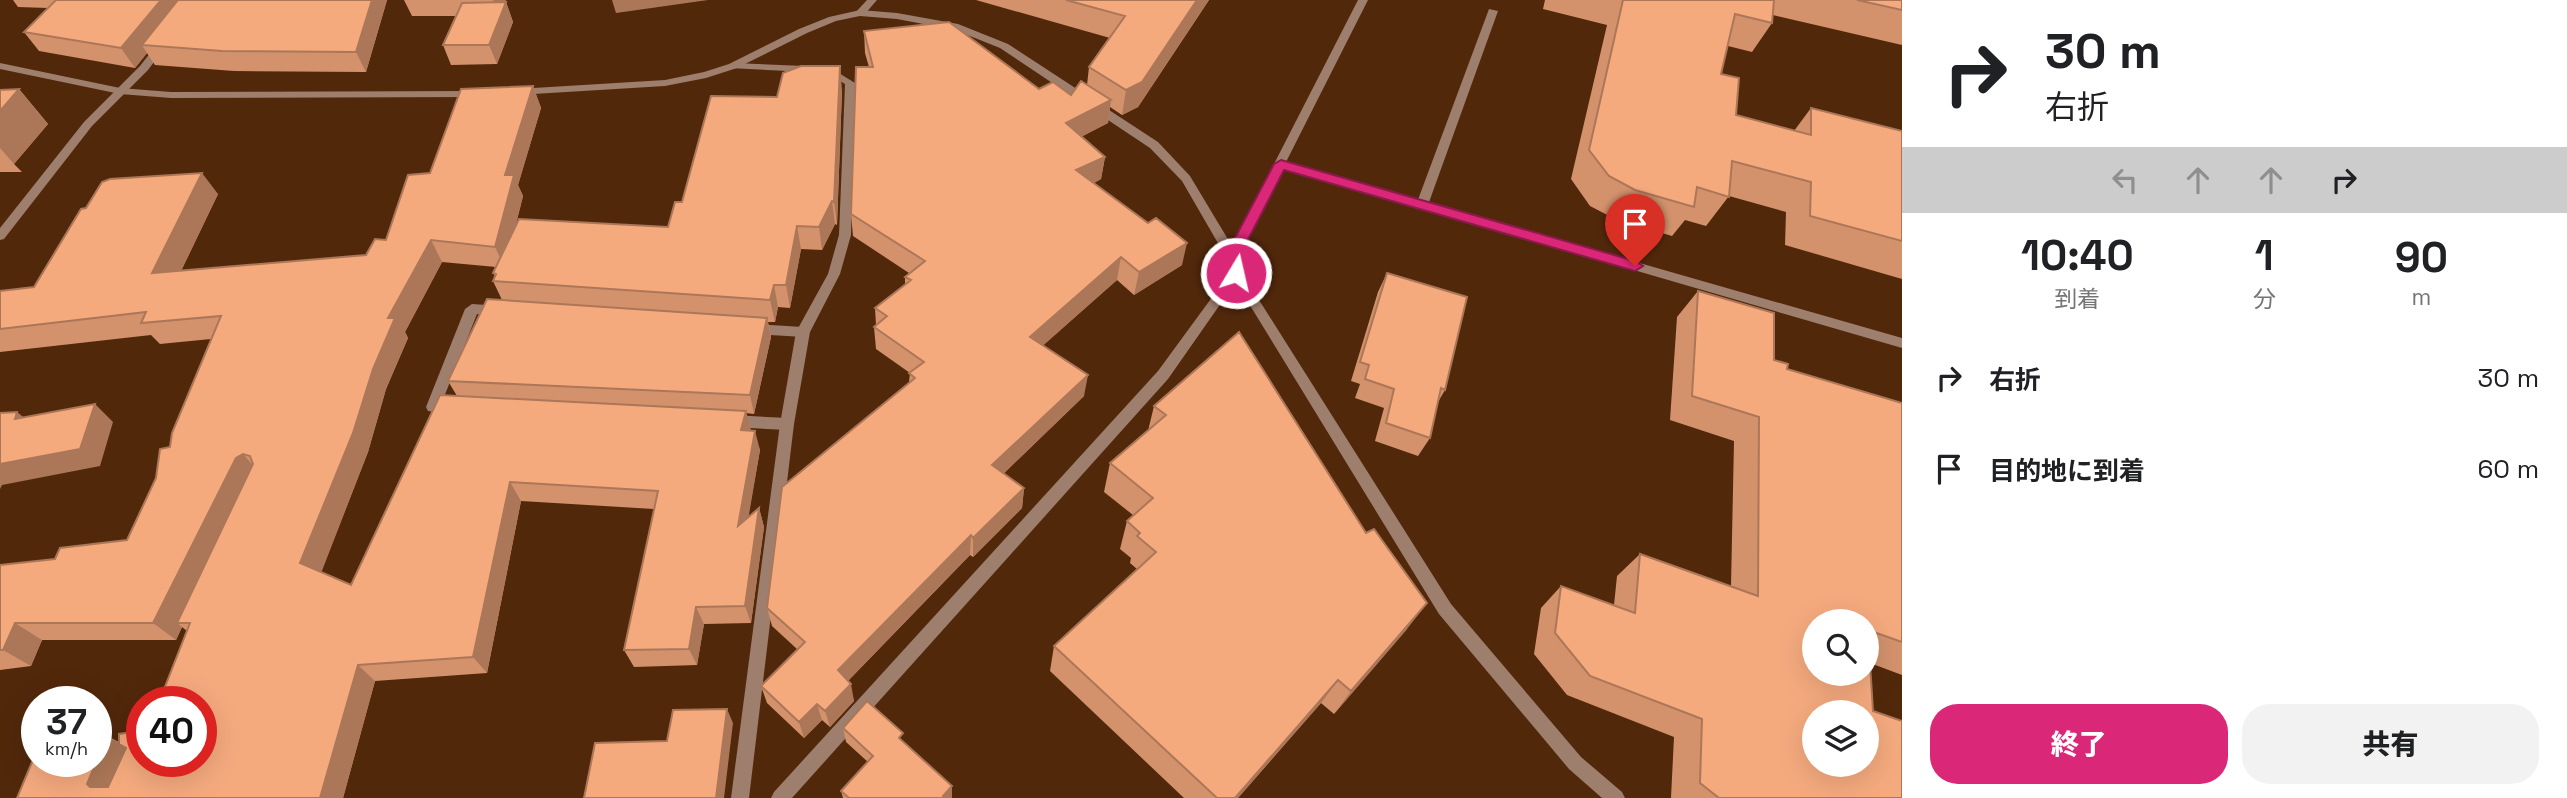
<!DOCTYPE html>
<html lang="ja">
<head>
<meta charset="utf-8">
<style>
  :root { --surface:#fff; --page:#f2f2f2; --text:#202124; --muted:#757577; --accent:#db2777 }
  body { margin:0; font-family:"Space Grotesk","Noto Sans JP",sans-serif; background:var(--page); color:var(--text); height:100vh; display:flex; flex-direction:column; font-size:26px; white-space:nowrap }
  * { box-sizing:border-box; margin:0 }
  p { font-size:23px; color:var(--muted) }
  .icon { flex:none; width:38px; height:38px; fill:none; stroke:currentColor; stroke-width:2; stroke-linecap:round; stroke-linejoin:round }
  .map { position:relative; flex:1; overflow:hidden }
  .drawer { display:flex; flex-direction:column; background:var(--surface); width:665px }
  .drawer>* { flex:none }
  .banner { background:#fff; color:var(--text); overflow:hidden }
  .controls { position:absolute; left:1802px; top:609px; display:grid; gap:14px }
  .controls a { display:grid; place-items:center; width:77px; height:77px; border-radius:50%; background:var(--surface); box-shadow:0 7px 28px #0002; font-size:35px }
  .speed { position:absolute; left:21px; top:686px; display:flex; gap:14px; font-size:35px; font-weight:700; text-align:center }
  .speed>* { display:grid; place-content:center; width:91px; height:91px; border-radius:50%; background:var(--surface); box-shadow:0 7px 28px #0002; line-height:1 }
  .speed small { font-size:18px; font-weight:400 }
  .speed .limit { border:10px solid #d22; background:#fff; color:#111 }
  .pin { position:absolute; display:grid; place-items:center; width:60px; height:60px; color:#fff; margin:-72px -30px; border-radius:50% 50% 50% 0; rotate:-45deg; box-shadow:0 0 7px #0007 }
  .pin .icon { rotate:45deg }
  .me { position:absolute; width:77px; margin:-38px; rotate:9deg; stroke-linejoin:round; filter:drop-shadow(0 0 5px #0008) }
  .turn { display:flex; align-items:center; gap:24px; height:147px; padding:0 28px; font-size:32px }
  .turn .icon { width:91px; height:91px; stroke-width:2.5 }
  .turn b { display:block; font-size:49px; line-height:60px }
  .lanes { display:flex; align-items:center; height:66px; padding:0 28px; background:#0003; justify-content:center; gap:35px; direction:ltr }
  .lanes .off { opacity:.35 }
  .eta { display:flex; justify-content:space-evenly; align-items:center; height:119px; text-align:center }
  .eta b { font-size:42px; font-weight:800; line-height:49px }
  .cta { display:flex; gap:14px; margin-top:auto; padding:14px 28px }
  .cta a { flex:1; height:80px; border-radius:28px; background:var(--accent); color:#fff; font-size:28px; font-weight:800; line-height:80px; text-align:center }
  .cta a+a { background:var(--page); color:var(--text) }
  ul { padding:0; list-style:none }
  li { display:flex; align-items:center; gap:21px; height:91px; padding:0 28px }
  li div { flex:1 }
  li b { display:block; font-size:26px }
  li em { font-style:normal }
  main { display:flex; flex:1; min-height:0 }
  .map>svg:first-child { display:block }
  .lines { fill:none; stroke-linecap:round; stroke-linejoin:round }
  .service { fill:#9e7e6c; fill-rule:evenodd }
  .minor { fill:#9e7e6c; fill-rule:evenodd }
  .tertiary { fill:#9e7e6c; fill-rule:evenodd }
  .wall { fill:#d3926c; fill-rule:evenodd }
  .shaded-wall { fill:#ac7758 }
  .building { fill:#f5aa7e; stroke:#ac7758; stroke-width:2; fill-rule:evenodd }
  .route { fill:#db2777; stroke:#8e194d; stroke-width:2 }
</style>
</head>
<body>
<main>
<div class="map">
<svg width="1902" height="798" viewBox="0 0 1902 798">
  <rect width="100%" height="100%" fill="#52280b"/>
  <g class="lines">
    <!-- service -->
    <path class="service" d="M 1489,9 L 1498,11 L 1428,205 L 1422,209 L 1418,208 L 1416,205 Z
      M 472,304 L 501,306 L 508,311 L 501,316 L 477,314 L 442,402 L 457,404 L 459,408 L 457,412 L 452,414 L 428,411 L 426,407 L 465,309 Z
      M 752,324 L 803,327 L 810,332 L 803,337 L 752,334 L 745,329 Z
      M 731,415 L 787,418 L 792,420 L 794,424 L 792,428 L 787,430 L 731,427 L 726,425 L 724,421 L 726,417 Z"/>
    <!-- minor -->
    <path class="minor" d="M 867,0 L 877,0 L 864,15 L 856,15 L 855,13 Z
      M 162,42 L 167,45 L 148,70 L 92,126 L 4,239 L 0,240 L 0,228 L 84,122 L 140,66 L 158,43 Z
      M 733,63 L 829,67 L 855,83 L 851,235 L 840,274 L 810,332 L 794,424 L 749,798 L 731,798 L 780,424 L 796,332 L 828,274 L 839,235 L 845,84 L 827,73 L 729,68 L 728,66 Z
      M 1236,268 L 1242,273 L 1240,276 L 1168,379 L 792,798 L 771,798 L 774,792 L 1158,371 L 1232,270 Z"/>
    <!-- tertiary -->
    <path class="tertiary" d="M 1358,0 L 1368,0 L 1286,162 L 1902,338 L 1902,348 L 1283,168 L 1238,257 L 1242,273 L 1451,604 L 1581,757 L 1622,792 L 1625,798 L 1602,798 L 1569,769 L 1439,614 L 1232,276 L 1226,257 L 1182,181 L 1150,148 L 1000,48 L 955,30 L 897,19 L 860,16 L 836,21 L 807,33 L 737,68 L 706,78 L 665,86 L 517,95 L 512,92 L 517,89 L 665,80 L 704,72 L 729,64 L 799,29 L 829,17 L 860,10 L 897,13 L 958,24 L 1008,44 L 1158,142 L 1190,176 L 1232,246 Z
      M 0,63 L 120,88 L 171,92 L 475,91 L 480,94 L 475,97 L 171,98 L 120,94 L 0,69 Z"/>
  </g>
  <!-- wall -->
  <path class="wall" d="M 13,0 L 387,0 L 366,72 L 234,71 L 155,65 L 147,53 L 135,68 L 39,51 L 24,32 L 48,8 L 18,7 Z
    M 404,0 L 506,0 L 505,2 L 506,2 L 513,22 L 497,64 L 451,65 L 443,45 L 456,16 L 412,16 Z
    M 976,0 L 1209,0 L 1138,107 L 1122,115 L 1110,107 L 1108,123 L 1082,136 L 1105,157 L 1101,179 L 1094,183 L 1182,265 L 1134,295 L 1117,280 L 1043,345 L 1084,396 L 1004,473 L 1024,488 L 1022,508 L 973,557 L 970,555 L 848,681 L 854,701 L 830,727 L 822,720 L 804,738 L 767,703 L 761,686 L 797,649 L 772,626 L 767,608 L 909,382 L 910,373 L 876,349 L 874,327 L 876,325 L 875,308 L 905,285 L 905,277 L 909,273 L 853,236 L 851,214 L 869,67 L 865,53 L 864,31 L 1039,89 L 1071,95 L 1087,85 L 1089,67 L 1110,38 Z
    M 1545,0 L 1902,0 L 1902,45 L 1773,15 L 1772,23 L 1752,52 L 1728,46 L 1721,74 L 1736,115 L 1794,131 L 1811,108 L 1902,131 L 1902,279 L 1785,245 L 1786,212 L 1729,196 L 1706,226 L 1685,220 L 1672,236 L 1615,219 L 1590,206 L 1571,179 L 1607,25 L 1543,9 Z
    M 533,86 L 541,108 L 518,185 L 523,196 L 515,228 L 668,227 L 682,202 L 777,97 L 842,90 L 837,225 L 835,224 L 822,250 L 801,249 L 790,308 L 778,307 L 775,322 L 768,322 L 771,337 L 754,414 L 746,413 L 751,431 L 760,450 L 748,517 L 759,508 L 764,527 L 751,623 L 704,624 L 697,665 L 634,667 L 624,650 L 654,509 L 521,501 L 487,673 L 375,681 L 343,798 L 17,798 L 107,736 L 119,742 L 142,761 L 187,631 L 182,627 L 176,640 L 42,640 L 31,666 L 0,670 L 0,565 L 55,559 L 127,540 L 170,447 L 211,339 L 160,344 L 151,335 L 0,352 L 0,291 L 34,287 L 86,208 L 218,194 L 181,271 L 366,255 L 386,240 L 430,173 ZM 442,262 L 496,267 L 493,273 L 495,276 L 493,281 L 502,300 L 448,381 L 457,396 L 351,585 L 321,572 L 368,452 L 386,389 L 408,338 L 405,332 Z
    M 19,89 L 48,124 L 14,164 L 22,172 L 0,172 L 0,90 Z
    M 1387,273 L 1445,390 L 1438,402 L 1430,438 L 1418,456 L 1375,441 L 1384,408 L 1355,398 L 1360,384 L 1351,381 L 1378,292 Z
    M 1698,291 L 1774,360 L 1787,369 L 1902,403 L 1902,675 L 1870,663 L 1873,711 L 1902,798 L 1671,798 L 1674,737 L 1567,695 L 1534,654 L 1541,608 L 1561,586 L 1614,605 L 1617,576 L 1640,554 L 1731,586 L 1734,441 L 1670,420 L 1677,317 Z
    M 1239,332 L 1407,629 L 1334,714 L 1321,703 L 1238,798 L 1184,798 L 1050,671 L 1054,646 L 1137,569 L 1130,563 L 1131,558 L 1120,549 L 1127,521 L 1133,515 L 1104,492 L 1110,463 L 1148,431 L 1154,406 Z
    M 843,728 L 904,742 L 952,798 L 843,798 L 841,791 L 868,762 L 846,742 Z"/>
  <!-- shaded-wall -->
  <path class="shaded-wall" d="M 161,0 L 189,0 L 142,45 L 147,53 L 135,68 L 121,48 Z
    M 372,0 L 387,0 L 366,72 L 356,52 Z
    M 493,0 L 506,0 L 498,16 Z
    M 612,0 L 708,0 L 616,13 Z
    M 1197,0 L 1209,0 L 1138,107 L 1122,115 L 1126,90 Z
    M 506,2 L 513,22 L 497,64 L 489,45 Z
    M 840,66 L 842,90 L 837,225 L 834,202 Z
    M 533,86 L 541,108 L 518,185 L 523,196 L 505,268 L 495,247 L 505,175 Z
    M 19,89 L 48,124 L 14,164 L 0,148 L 0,111 Z
    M 1111,100 L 1108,123 L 1064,146 L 1066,123 Z
    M 1105,157 L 1101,179 L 1073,193 L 1076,170 Z
    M 202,173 L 218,194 L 170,294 L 152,273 Z
    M 832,201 L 835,224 L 822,250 L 819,227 Z
    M 797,226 L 801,249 L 790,308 L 786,285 Z
    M 431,240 L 442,262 L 405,332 L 408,338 L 386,389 L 368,452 L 318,581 L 300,563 L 388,318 Z
    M 1187,243 L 1182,265 L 1134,295 L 1139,272 Z
    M 1121,257 L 1117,280 L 1028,359 L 1030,337 Z
    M 774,285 L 778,307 L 775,322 L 770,300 Z
    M 767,318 L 771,337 L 754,414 L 750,395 Z
    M 1088,375 L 1084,396 L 991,486 L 992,465 Z
    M 95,404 L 113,422 L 100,466 L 2,485 L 0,489 L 0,464 Z
    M 746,411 L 751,431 L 741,430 Z
    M 17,412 L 38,429 L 15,419 Z
    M 755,431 L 760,450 L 744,544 L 738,526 Z
    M 243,454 L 261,474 L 177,623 L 182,627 L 176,640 L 153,623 L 236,458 Z
    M 510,482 L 521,501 L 487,673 L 473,657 Z
    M 1024,488 L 1022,508 L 973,557 L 973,538 Z
    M 759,508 L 764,527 L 751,623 L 745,606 Z
    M 971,535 L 970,555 L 842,687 L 838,670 Z
    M 1427,603 L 1407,629 L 1334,714 L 1351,691 Z
    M 696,607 L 704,624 L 697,665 L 689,649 Z
    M 15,623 L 42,640 L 31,666 L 3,650 Z
    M 358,665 L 375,681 L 343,798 L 320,798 Z
    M 1338,680 L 1321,703 L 1238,798 L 1235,798 Z
    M 851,684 L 854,701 L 830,727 L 825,711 Z
    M 817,704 L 822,720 L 804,738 L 799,722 Z
    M 727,709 L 733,723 L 724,798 L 716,798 Z
    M 107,736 L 133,750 L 115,797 L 90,787 L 87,784 Z
    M 952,786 L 952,798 L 943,798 L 943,796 Z"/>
  <!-- building -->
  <path class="building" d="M 56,0 L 161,0 L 121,48 L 24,32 Z
    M 178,0 L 372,0 L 356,52 L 222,51 L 142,45 Z
    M 1066,0 L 1197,0 L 1142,82 L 1126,90 L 1089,67 L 1125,16 Z
    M 1623,0 L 1774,0 L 1772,23 L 1735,14 L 1721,74 L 1739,78 L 1736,115 L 1811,135 L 1811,108 L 1902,131 L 1902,241 L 1810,216 L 1811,182 L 1732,161 L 1729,197 L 1697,187 L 1694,207 L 1635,190 L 1609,176 L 1589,150 Z
    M 1857,0 L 1902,0 L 1902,10 Z
    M 506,2 L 489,45 L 443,45 L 462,3 Z
    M 949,22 L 1039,89 L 1053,82 L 1071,95 L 1081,81 L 1111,100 L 1066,123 L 1105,157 L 1076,170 L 1148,223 L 1156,218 L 1187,243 L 1139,272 L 1121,257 L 1030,337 L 1088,375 L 992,465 L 1024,488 L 973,538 L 971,535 L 838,670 L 851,684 L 825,711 L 817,704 L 799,722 L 761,686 L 805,642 L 767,608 L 782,487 L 915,378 L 909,373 L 924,362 L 874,327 L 887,316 L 875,308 L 911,280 L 905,277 L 925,261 L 851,214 L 856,67 L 873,67 L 864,31 Z
    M 801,66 L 840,66 L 834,202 L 832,201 L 819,227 L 797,226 L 786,285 L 774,285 L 770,300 L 493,281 L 496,274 L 493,273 L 519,219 L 668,227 L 675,202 L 682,202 L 711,96 L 777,97 L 783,73 Z
    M 533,86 L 505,175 L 514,175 L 495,247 L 431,240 L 388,318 L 395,318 L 373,369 L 353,433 L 300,563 L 351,585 L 440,395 L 746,411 L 741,430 L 755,431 L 738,526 L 759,508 L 745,606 L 696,607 L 689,649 L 624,650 L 658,491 L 510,482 L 473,657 L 358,665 L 320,798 L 17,798 L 37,750 L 37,761 L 96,761 L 96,737 L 107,736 L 87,784 L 90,787 L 108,787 L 126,748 L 119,744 L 119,734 L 142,731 L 142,761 L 201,761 L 201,702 L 159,702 L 190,623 L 177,623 L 253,464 L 250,456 L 243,454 L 236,458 L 153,623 L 15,623 L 3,650 L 0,650 L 0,565 L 55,559 L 60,548 L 127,540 L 156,478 L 160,449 L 170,447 L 172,433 L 221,316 L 141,323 L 146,312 L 0,329 L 0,291 L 34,287 L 81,209 L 86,208 L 102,182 L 110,179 L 202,173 L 152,273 L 366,255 L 375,239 L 386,240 L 408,175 L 430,173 L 461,89 Z
    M 19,89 L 0,111 L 0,90 Z
    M 1387,273 L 1467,297 L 1445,390 L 1441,388 L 1430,438 L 1386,423 L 1394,389 L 1365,379 L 1369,365 L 1360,362 Z
    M 1698,291 L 1774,313 L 1774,360 L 1788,364 L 1787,369 L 1902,403 L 1902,642 L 1868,630 L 1873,711 L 1902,721 L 1902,798 L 1719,798 L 1700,783 L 1702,719 L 1590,676 L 1555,633 L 1561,586 L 1635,613 L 1640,554 L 1758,596 L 1759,417 L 1692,396 ZM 1815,621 L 1867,621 L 1867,674 L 1815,674 ZM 1815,712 L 1867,712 L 1867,765 L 1815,765 Z
    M 487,299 L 767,318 L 750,395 L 448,381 Z
    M 1239,332 L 1366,533 L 1374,529 L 1427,603 L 1351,691 L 1338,680 L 1235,798 L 1217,798 L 1054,646 L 1156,552 L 1137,536 L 1140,533 L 1127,521 L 1153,498 L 1110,463 L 1166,415 L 1154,406 Z
    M 95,404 L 80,449 L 0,464 L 0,413 L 17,412 L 15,419 Z
    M 867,701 L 903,733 L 899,738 L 952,786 L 943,796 L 945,798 L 849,798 L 841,791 L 873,756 L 843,728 Z
    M 727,709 L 716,798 L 584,798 L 595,743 L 667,741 L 673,710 Z"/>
  <!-- route -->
  <path class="route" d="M 1281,160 L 1635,261 L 1643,266 L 1635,271 L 1284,170 L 1239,257 L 1243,273 L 1236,278 L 1231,277 L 1225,257 L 1274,164 Z"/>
</svg>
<div class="controls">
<a><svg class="icon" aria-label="search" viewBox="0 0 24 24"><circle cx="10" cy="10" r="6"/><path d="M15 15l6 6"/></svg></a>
<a><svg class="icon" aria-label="layers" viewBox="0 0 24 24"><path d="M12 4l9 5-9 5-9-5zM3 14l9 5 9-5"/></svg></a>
</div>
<div class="speed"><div>37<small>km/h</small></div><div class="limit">40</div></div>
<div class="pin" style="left:1635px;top:266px;background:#d93025"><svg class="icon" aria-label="arrive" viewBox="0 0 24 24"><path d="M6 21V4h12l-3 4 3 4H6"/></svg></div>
<svg class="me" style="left:1236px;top:273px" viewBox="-20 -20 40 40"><circle r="17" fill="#db2777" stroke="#fff" stroke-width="3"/><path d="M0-11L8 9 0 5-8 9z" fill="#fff"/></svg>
</div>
<section class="drawer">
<div class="banner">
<div class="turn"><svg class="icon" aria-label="right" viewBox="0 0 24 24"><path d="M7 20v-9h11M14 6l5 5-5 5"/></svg><div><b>30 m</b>右折</div></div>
<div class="lanes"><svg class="icon off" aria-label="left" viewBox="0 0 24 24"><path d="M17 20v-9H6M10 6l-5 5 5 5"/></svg><svg class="icon off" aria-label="ahead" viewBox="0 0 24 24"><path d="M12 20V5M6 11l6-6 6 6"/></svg><svg class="icon off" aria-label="ahead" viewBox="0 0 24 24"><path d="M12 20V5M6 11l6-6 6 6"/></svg><svg class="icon" aria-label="right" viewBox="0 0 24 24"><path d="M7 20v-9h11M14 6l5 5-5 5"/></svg></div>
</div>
<div class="eta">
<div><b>10:40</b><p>到着</p></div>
<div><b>1</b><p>分</p></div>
<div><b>90</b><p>m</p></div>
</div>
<ul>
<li><svg class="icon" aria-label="right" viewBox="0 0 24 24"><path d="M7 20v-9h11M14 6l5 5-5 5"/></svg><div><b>右折</b></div><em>30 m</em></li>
<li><svg class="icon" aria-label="arrive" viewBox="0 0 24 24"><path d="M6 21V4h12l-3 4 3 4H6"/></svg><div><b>目的地に到着</b></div><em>60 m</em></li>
</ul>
<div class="cta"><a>終了</a><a>共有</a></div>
</section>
</main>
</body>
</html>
